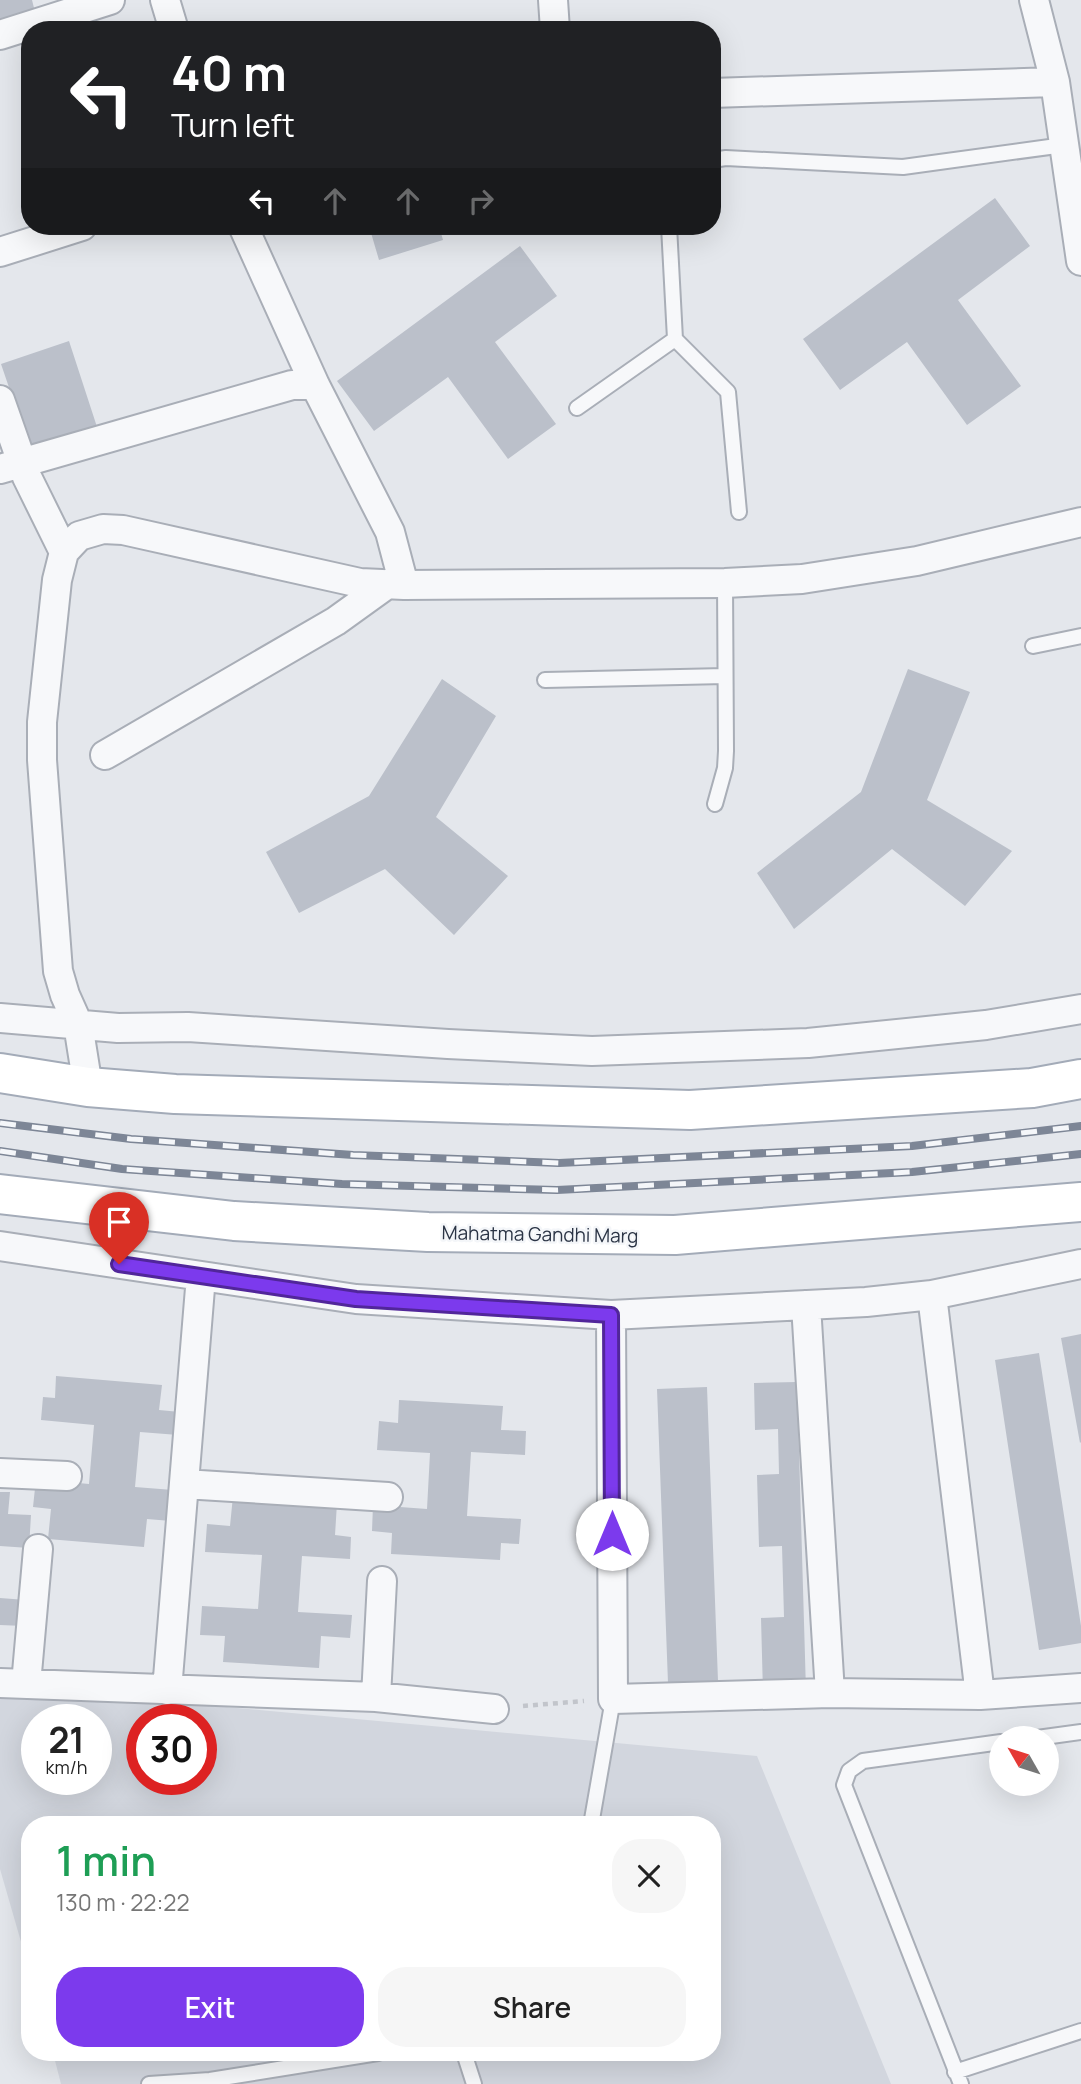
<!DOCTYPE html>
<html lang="en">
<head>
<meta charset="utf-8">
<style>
  :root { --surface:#fff; --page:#f6f6f6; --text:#222; --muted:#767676; --accent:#7c3aed }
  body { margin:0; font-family:Manrope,sans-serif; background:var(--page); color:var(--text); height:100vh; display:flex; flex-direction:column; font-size:26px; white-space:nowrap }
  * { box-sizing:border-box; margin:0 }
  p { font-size:23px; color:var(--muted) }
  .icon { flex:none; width:38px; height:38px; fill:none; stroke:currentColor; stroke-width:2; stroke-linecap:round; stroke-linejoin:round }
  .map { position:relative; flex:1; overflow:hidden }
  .drawer { position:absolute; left:21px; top:1816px; width:700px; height:245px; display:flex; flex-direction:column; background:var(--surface); border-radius:28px; box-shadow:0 7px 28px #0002 }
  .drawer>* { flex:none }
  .banner { position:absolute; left:21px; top:21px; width:700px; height:214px; border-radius:28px; box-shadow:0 7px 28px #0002; background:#202124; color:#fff; overflow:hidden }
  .needle { width:46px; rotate:309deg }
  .tools { position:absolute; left:989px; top:1726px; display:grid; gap:14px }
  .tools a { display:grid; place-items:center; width:70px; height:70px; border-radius:50%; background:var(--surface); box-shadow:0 7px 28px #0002; font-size:35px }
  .speed { position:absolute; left:21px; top:1704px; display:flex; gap:14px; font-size:35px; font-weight:700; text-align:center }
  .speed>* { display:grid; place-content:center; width:91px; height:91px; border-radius:50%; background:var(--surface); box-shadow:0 7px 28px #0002; line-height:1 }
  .speed small { font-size:18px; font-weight:400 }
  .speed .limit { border:10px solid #d22; background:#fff; color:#111 }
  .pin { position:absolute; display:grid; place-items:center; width:60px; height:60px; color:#fff; margin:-72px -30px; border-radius:50% 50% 50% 0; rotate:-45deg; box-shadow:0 0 7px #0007 }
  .pin .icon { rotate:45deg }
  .me { position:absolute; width:77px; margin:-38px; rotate:0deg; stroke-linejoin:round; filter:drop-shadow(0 0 5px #0008) }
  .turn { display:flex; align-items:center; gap:24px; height:147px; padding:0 35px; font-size:32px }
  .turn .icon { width:91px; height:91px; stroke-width:2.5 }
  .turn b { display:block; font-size:49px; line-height:60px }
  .lanes { display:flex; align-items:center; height:66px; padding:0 35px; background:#0003; justify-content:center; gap:35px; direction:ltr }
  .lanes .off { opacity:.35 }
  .round { display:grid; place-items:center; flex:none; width:74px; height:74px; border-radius:28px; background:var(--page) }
  .head { display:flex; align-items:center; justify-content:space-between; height:119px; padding:0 35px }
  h1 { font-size:42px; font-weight:600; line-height:52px; color:#1e9e55 }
  .primary-button { display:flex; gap:14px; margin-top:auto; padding:14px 35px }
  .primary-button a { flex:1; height:80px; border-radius:28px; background:var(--accent); color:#fff; font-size:28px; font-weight:600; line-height:80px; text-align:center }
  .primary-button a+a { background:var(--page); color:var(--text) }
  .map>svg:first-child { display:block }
  .built { fill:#d2d6de; fill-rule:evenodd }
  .building { fill:#bbc0ca }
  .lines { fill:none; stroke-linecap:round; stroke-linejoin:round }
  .lane-casing { stroke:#a9aeb7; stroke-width:18 }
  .street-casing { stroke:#a9aeb7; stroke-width:32 }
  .primary-casing { stroke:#a3abb8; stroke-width:42 }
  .path { stroke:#c2c5cb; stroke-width:4.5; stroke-dasharray:5 5; stroke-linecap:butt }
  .lane { stroke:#f7f8fa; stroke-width:14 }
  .street { stroke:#f7f8fa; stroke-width:28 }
  .primary { stroke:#fff; stroke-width:38 }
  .rail-casing { stroke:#7d8696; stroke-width:8 }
  .rail { stroke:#f4f6f9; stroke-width:5; stroke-dasharray:16; stroke-linecap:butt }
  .route-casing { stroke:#51269a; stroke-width:18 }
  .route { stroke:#7c3aed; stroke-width:12 }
  .labels { text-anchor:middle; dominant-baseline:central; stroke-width:5; stroke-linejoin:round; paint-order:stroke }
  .street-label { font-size:19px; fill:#2b3445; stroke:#f4f6f9 }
</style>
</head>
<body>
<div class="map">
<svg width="1081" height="2084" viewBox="0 0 1081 2084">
  <rect width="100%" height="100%" fill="#e4e7ec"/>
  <!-- built -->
  <path class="built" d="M 0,1686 L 757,1756 L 891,2084 L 61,2084 L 53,2053 L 712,2053 L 712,1825 L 30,1825 L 30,1973 L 0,1869 ZM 37,1720 L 96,1720 L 96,1780 L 37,1780 ZM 142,1720 L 201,1720 L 201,1780 L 142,1780 Z"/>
  <!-- building -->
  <path class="building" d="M 0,0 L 32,0 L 36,16 L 0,26 Z
    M 995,198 L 1030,246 L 958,300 L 1021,386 L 967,425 L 907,342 L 840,390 L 803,339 Z
    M 369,226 L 439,226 L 443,240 L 379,260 Z
    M 520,246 L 557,296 L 495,342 L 556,424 L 508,459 L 448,377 L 374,431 L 337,381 Z
    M 69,341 L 98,430 L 31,452 L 1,364 Z
    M 908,669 L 970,692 L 927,800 L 1012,851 L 965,906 L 892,849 L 794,929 L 757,873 L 861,792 Z
    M 442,679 L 496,716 L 436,817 L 508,876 L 454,935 L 385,869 L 299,913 L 266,852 L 369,796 Z
    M 1081,1334 L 1081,1442 L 1080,1443 L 1061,1338 Z
    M 1039,1353 L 1081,1626 L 1081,1643 L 1039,1650 L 995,1360 Z
    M 56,1376 L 162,1385 L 159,1410 L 180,1412 L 178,1435 L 140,1432 L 135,1487 L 173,1490 L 171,1521 L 147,1519 L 144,1547 L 48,1539 L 51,1509 L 33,1507 L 36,1479 L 89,1484 L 94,1425 L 41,1420 L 43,1397 L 55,1398 Z
    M 797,1382 L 806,1691 L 763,1693 L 761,1618 L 784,1617 L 782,1546 L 759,1547 L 757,1475 L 779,1474 L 778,1429 L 755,1430 L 754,1383 Z
    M 707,1387 L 718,1681 L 668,1683 L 657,1389 Z
    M 399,1400 L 503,1406 L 501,1430 L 526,1431 L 525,1455 L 471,1452 L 467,1516 L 521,1519 L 519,1544 L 501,1543 L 500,1560 L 391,1554 L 392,1533 L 372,1531 L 373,1505 L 427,1509 L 430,1453 L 377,1450 L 379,1421 L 398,1423 Z
    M 0,1492 L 10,1492 L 8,1514 L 31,1515 L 29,1548 L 0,1546 Z
    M 233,1496 L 337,1503 L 335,1535 L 351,1537 L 350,1559 L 302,1556 L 298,1612 L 352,1615 L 350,1638 L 321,1636 L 319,1668 L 223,1662 L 225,1636 L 200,1635 L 202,1606 L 258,1609 L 262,1555 L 205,1552 L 207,1524 L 230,1526 Z
    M 0,1598 L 26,1600 L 24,1626 L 0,1625 Z"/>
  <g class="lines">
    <defs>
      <path id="lane" d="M 712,160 L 726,158 L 903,167 L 1064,145
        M 669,226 L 675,339 L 728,392 L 739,512
        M 577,408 L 675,339
        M 1033,646 L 1081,636
        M 545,680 L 725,676
        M 715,804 L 725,768 L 726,751 L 725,583
        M 1037,1738 L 1081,1732
        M 591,1825 L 613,1699
        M 464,2053 L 474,2084
        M 955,2072 L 1081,2031
        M 149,2084 L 210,2080 L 378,2053
        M 961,2084 L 844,1785 L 849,1771 L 863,1761 L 1001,1742"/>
      <path id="street" d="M 165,0 L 174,30
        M 553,0 L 555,30
        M 1034,0 L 1055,82 L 1081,261
        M 0,35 L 110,0
        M 712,93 L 1055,82
        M 243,226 L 315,385 L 390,532 L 404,585
        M 0,252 L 82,226
        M 0,400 L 27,477 L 64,552
        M 0,469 L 292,385 L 315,385
        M 105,755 L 336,621 L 386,585
        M 0,1018 L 118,1028 L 188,1027 L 448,1044 L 592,1051 L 808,1043 L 986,1025 L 1081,1009
        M 88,1087 L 78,1024 L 65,995 L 58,971 L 42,760 L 42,722 L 57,580 L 64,552 L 79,536 L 103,529 L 123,530 L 360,583 L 404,585 L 725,583 L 802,579 L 917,561 L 1081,522
        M 0,1246 L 356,1299 L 611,1315 L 866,1302 L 932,1295 L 1081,1264
        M 932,1295 L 980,1695
        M 806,1305 L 830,1693
        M 611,1315 L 613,1699 L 830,1693 L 980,1695 L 1081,1688
        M 0,1473 L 67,1476
        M 184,1484 L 388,1497
        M 0,1683 L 376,1697 L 494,1709
        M 26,1684 L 38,1549
        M 167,1690 L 201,1276
        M 376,1697 L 382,1581"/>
      <path id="primary" d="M 0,1073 L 88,1087 L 175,1094 L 690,1110 L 1032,1088 L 1081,1079
        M 0,1194 L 234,1221 L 428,1232 L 675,1235 L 1081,1202"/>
    </defs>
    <!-- lane casing -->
    <use href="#lane" class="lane-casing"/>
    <!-- street casing -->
    <use href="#street" class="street-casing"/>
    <!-- primary casing -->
    <use href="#primary" class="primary-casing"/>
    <!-- path -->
    <path class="path" d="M 523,1706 L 584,1701"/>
    <!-- lane -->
    <use href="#lane" class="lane"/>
    <!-- street -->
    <use href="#street" class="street"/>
    <!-- primary -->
    <use href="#primary" class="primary"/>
    <defs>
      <path id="rail" d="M 0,1123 L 131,1139 L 353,1155 L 559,1163 L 912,1146 L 1081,1126
        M 0,1151 L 122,1169 L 342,1184 L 557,1190 L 912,1172 L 1081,1154"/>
    </defs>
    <!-- rail casing -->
    <use href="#rail" class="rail-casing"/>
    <!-- rail -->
    <use href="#rail" class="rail"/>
  </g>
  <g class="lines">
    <defs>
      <path id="route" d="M 119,1264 L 356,1299 L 611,1315 L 612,1534"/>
    </defs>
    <!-- route casing -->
    <use href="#route" class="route-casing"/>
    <!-- route -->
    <use href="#route" class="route"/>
  </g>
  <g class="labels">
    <!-- street labels -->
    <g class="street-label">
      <text transform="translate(540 1234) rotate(1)">Mahatma Gandhi Marg</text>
    </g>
  </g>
</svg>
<div class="tools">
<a><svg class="needle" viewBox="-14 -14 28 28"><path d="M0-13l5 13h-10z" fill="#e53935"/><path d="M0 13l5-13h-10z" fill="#767676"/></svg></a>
</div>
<div class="speed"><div>21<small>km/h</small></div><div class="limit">30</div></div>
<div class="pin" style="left:119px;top:1264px;background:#d93025"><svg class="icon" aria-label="arrive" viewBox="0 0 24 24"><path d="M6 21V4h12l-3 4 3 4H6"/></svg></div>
<svg class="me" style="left:612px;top:1534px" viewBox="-20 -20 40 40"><circle r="19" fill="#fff"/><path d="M0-13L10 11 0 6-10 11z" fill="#7c3aed"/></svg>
<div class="banner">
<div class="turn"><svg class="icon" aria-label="left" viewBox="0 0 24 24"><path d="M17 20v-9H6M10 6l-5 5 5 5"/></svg><div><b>40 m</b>Turn left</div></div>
<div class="lanes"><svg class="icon" aria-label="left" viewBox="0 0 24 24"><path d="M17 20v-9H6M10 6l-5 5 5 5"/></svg><svg class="icon off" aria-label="ahead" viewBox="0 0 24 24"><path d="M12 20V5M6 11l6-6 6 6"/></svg><svg class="icon off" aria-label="ahead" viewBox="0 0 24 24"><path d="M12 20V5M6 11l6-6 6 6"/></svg><svg class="icon off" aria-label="right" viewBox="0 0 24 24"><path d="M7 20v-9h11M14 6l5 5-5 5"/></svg></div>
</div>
<section class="drawer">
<div class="head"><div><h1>1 min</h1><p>130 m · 22:22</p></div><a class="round"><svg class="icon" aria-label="close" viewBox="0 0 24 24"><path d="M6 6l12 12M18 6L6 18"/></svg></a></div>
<div class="primary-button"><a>Exit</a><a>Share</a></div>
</section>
</div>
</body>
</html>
